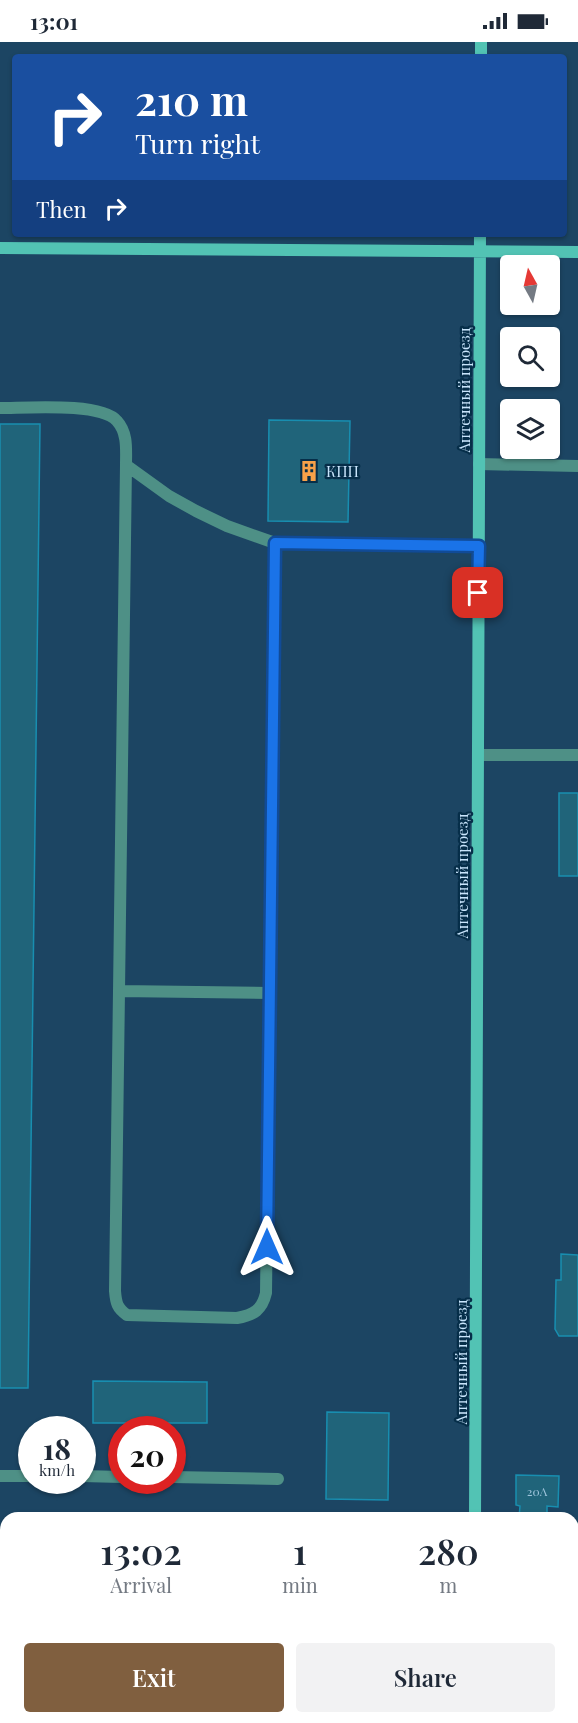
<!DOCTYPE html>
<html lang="en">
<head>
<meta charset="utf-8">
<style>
  :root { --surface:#fff; --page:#f2f2f3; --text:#1f2937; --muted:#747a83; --accent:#805f3f }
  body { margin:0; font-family:"Playfair Display",serif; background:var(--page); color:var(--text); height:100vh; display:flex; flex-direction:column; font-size:22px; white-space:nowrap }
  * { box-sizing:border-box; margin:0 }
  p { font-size:20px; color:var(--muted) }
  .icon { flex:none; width:33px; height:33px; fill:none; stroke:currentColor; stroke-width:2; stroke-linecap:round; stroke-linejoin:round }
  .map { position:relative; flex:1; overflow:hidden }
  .drawer { position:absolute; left:0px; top:1470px; width:579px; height:212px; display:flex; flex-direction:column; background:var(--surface); border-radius:18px 18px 0 0; box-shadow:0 2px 4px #0004 }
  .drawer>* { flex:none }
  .banner { position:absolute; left:12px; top:12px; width:555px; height:183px; border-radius:6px; box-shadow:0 2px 4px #0004; background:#1a4fa0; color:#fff; overflow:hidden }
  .needle { width:39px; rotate:352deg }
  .buttons { position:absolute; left:500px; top:213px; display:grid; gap:12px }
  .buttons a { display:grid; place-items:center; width:60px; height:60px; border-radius:6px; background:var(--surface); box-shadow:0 2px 4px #0004; font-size:30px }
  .speed { position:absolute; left:18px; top:1374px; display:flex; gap:12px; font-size:30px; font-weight:700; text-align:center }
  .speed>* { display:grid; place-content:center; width:78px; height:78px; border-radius:50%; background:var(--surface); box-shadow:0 2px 4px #0004; line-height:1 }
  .speed small { font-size:15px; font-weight:400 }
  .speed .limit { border:9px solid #d22; background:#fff; color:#111 }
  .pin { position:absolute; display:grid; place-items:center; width:51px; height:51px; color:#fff; margin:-26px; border-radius:12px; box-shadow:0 3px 9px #0006 }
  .me { position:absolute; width:66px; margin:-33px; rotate:0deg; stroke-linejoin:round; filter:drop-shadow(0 0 4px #0008) }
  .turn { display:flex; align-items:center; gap:21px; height:126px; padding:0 24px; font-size:27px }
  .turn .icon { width:78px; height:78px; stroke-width:2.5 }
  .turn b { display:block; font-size:42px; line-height:51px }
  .then { display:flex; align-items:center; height:57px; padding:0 24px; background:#0003; gap:12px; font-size:22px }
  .eta { display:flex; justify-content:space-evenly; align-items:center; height:102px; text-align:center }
  .eta b { font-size:36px; font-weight:600; line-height:42px }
  .primary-button { display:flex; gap:12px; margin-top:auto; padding:12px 24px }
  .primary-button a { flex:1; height:69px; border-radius:6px; background:var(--accent); color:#fff; font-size:24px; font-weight:600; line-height:69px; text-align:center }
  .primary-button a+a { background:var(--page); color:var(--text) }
  .status { display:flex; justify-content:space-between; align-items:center; height:42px; padding:0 30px; background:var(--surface); direction:ltr }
  .status svg { height:16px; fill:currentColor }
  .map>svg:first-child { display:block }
  .built { fill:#1c4563; fill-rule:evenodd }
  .green { fill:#653743 }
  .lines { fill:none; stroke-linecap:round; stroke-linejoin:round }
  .canal { stroke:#24083c; stroke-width:24 }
  .building { fill:#20647a; stroke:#188eb0; stroke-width:1.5 }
  .path { stroke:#63849e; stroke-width:4; stroke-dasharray:3 4.5; stroke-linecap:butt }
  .lane { stroke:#4e9086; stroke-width:12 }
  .secondary { stroke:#52c3b4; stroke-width:12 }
  .primary { stroke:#50ead7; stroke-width:15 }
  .route-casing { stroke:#114b97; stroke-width:15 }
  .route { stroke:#1a73e8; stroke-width:10 }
  .labels { text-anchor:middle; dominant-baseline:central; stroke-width:4.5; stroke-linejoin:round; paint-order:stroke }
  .number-label { font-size:12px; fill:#9fc5dc }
  .street-label { font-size:15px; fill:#c9e5fc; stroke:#062e49 }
  .poi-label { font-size:15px; fill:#c9e5fc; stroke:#062e49; text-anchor:start }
</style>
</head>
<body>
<div class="status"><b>13:01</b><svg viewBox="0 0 49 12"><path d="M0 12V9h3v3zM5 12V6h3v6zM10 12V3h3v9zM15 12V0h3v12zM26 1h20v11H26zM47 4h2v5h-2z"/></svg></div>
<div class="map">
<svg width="578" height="1681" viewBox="0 0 578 1681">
  <rect width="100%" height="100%" fill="#133954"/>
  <!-- built -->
  <path class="built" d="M 0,0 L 578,0 L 578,1497 L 573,1497 L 573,1476 L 6,1476 L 6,1486 L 0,1486 ZM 15,15 L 564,15 L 564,192 L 15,192 ZM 510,224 L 549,224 L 549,262 L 510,262 ZM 510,296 L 549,296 L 549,334 L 510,334 ZM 510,368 L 549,368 L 549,406 L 510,406 ZM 32,1388 L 82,1388 L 82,1438 L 32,1438 ZM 122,1388 L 172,1388 L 172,1438 L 122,1438 Z"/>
  <!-- green -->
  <path class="green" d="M 0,1528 L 6,1529 L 6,1636 L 0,1636 Z
    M 573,1575 L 578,1575 L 578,1647 L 573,1647 Z"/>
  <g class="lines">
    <!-- canal -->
    <path class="canal" d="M 559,1681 L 565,1676"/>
  </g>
  <!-- building -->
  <path class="building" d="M 269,378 L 350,379 L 348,480 L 268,479 Z
    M 0,382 L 40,382 L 28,1346 L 0,1346 Z
    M 559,751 L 578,751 L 578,834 L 559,834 Z
    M 561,1212 L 578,1213 L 578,1294 L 559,1294 L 555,1287 L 556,1238 L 561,1238 Z
    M 93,1339 L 207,1340 L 207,1381 L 93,1381 Z
    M 327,1370 L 389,1371 L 388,1458 L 326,1457 Z
    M 516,1433 L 559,1434 L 558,1465 L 547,1464 L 547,1476 L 519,1476 L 520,1464 L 516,1463 Z"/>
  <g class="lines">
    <!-- path -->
    <path class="path" d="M 0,1640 L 6,1640"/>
    <!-- lane -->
    <path class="lane" d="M 0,366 C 26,366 101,360 117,379 C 128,391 126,408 126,423
      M 479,422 L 578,424
      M 478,713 L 578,713
      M 119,949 L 126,423 L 169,454 L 196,469 L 227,484 L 275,501 L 479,504
      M 270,951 L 119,949 L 115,1249 C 116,1261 117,1266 127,1273 L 237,1276 C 254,1273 262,1268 266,1251 L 275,501
      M 0,1434 L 32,1434
      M 82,1434 L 122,1435
      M 172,1435 L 278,1437
      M 573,1485 L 578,1487
      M 0,1518 L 6,1518
      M 573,1567 L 578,1567"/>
    <!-- secondary -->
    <path class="secondary" d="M 481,15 L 481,0
      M 0,206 L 578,210
      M 475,1476 L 480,192"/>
    <!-- primary -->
    <path class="primary" d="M 0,1666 L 6,1666
      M 573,1670 L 578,1670"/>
  </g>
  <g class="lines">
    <defs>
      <path id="route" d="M 267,1205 L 275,501 L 479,504 L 478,551"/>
    </defs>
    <!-- route casing -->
    <use href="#route" class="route-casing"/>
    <!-- route -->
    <use href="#route" class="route"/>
  </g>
  <!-- icons -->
  <defs>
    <symbol id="building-bare" viewBox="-9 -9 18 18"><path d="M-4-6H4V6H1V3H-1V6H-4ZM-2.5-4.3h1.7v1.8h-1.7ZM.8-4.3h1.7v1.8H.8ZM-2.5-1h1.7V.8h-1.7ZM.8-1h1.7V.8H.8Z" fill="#f7a149" stroke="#062e49" stroke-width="2.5" paint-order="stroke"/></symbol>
  </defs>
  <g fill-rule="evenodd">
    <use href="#building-bare" x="294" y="414" width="30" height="30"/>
  </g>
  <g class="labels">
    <!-- number labels -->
    <g class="number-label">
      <text x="537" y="1449">20А</text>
    </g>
    <!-- street labels -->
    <g class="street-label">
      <text transform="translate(464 348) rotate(-90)">Аптечный проезд</text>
      <text transform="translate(462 834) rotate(-90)">Аптечный проезд</text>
      <text transform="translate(461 1320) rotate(-90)">Аптечный проезд</text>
    </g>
    <!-- poi labels -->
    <g class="poi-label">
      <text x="326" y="429">КПП</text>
    </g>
  </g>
</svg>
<div class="buttons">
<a><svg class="needle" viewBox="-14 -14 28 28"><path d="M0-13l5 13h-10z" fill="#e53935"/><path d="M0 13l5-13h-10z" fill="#747a83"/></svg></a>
<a><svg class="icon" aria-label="search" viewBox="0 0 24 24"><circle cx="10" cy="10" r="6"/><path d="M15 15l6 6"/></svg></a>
<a><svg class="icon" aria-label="layers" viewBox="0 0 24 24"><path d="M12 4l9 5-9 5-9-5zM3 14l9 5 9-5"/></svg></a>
</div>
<div class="speed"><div>18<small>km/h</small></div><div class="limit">20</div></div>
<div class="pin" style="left:478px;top:551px;background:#d93025"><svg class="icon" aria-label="arrive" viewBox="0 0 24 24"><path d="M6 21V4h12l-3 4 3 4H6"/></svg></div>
<svg class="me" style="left:267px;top:1205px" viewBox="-20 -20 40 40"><path d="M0-17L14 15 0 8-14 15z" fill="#1a73e8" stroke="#fff" stroke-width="4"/></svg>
<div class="banner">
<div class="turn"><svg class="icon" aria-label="right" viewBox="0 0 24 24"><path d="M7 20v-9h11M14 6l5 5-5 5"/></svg><div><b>210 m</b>Turn right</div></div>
<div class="then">Then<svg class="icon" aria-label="right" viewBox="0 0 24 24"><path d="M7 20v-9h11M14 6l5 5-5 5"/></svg></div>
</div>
<section class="drawer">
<div class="eta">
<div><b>13:02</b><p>Arrival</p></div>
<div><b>1</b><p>min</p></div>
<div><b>280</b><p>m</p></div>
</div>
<div class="primary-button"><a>Exit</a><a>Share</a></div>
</section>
</div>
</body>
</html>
